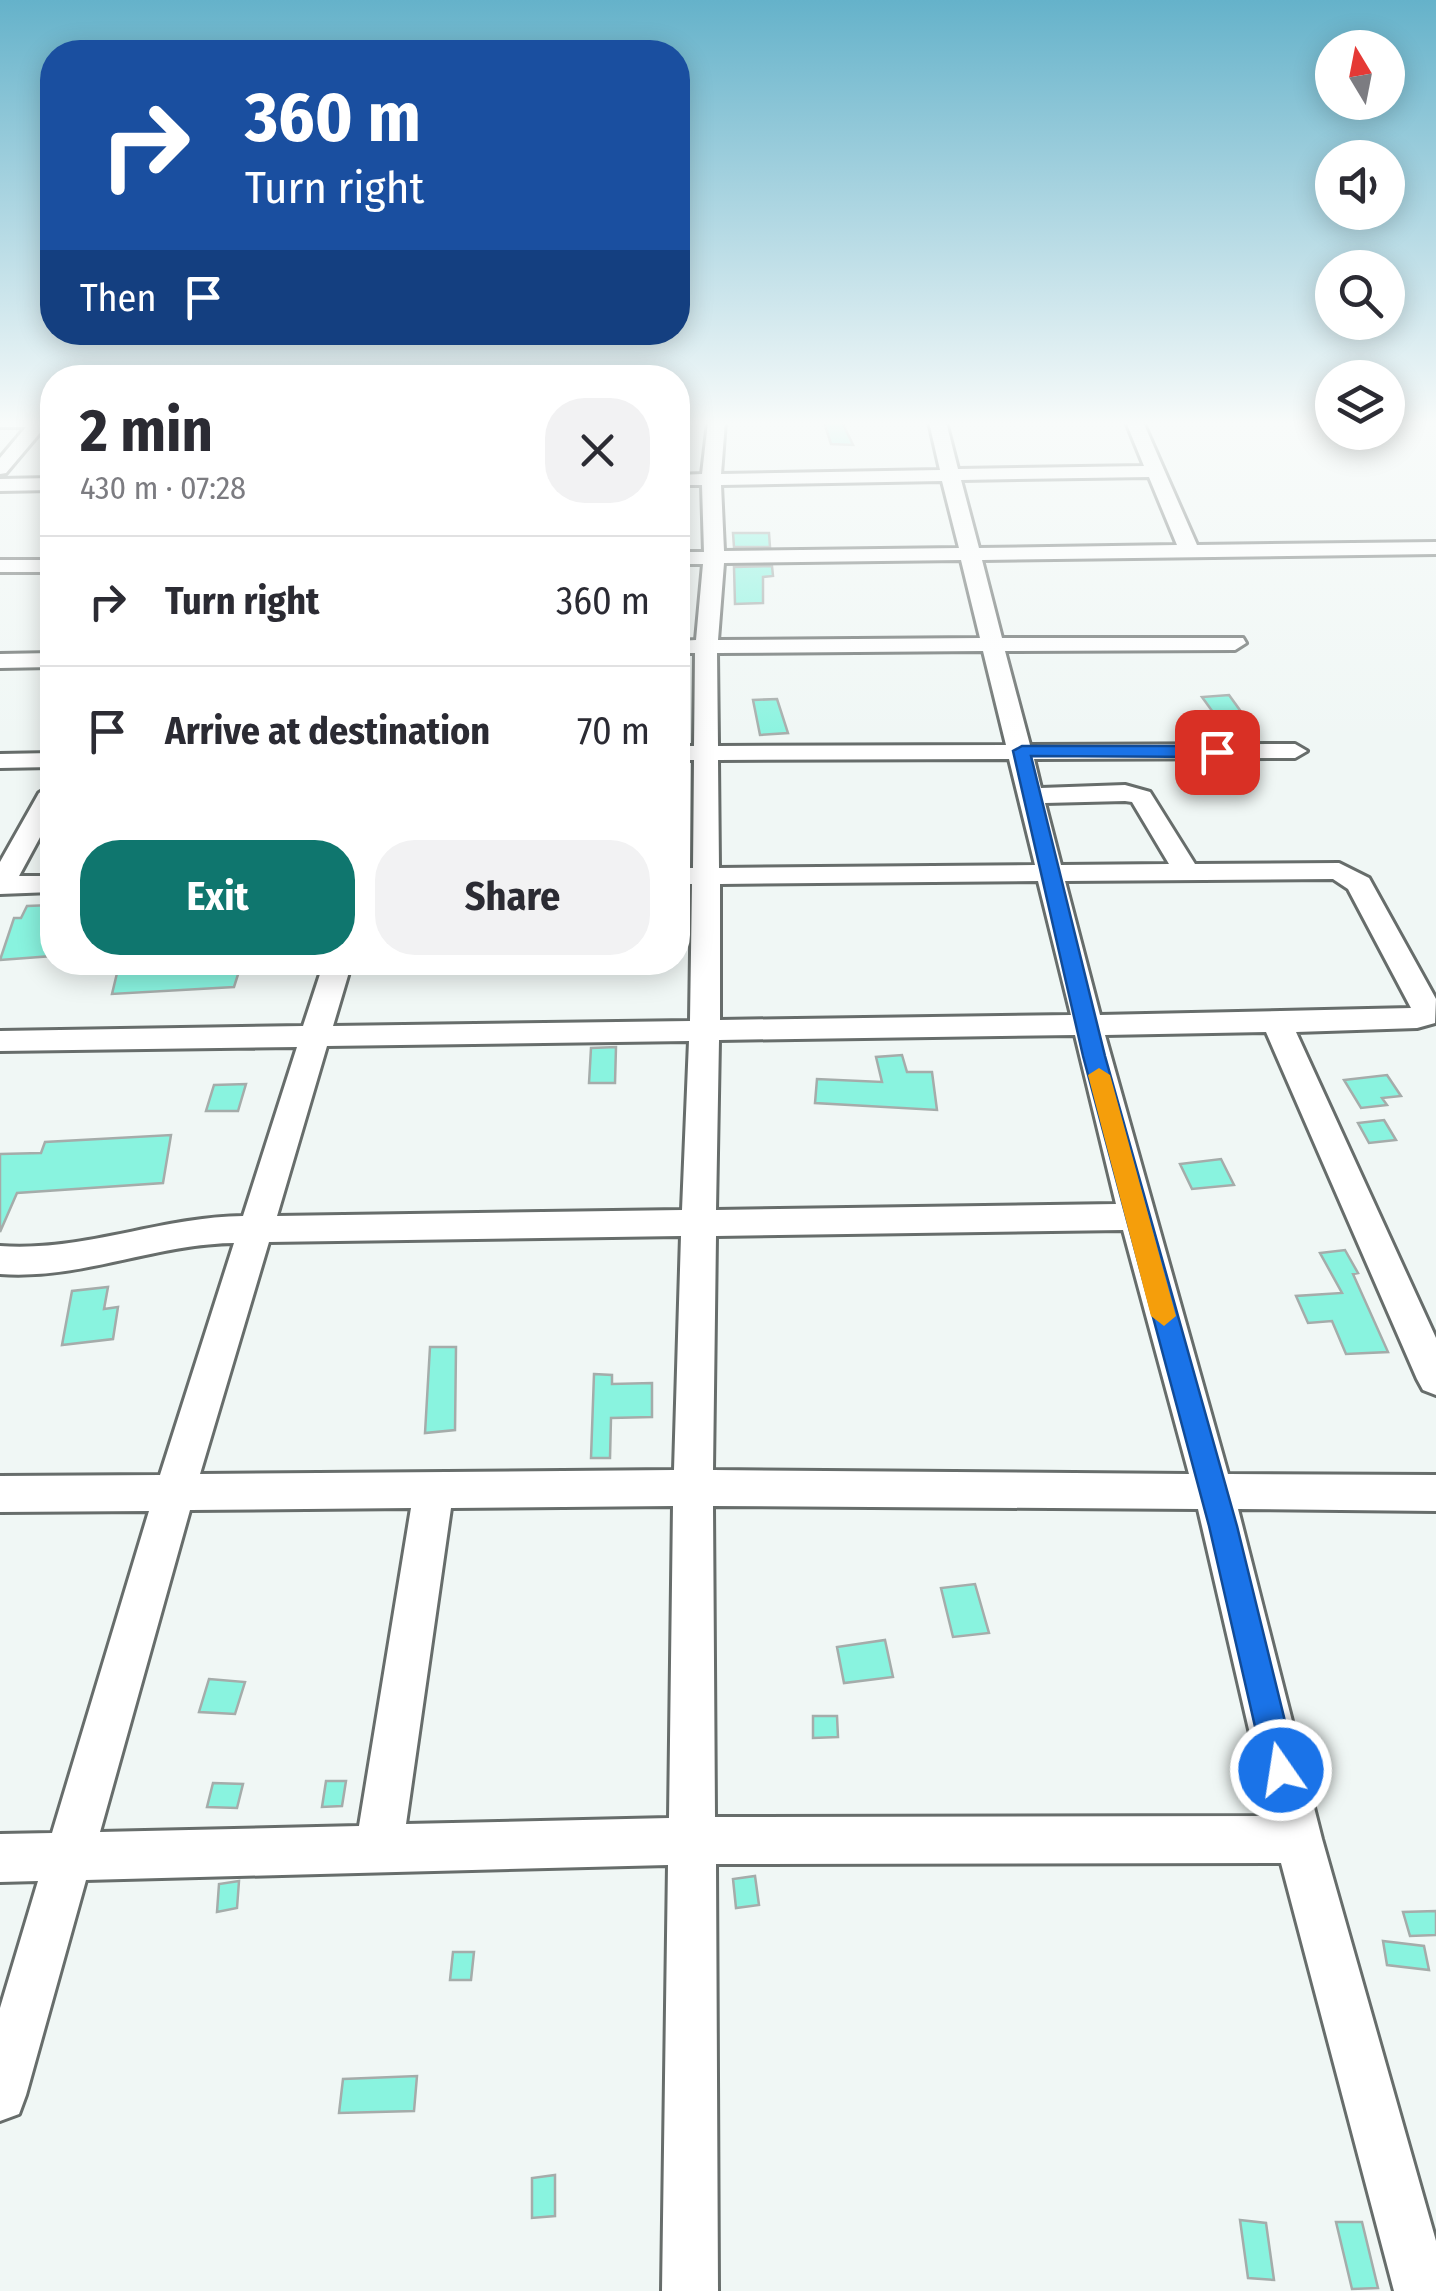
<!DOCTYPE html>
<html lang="en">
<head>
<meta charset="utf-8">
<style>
  :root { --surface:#fff; --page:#f2f2f3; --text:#2b2b33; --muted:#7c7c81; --line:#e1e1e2; --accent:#0f766e }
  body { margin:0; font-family:"Fira Sans Condensed",sans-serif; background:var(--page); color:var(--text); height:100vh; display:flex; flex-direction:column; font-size:38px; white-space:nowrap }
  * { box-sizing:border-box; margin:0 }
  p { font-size:32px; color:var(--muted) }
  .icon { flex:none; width:55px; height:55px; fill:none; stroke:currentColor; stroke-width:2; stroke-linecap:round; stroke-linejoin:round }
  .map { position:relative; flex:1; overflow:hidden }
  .sheet { position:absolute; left:40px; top:365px; width:650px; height:610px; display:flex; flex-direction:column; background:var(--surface); border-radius:40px; box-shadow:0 5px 25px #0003 }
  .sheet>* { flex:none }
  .guide { position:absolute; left:40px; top:40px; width:650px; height:305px; border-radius:40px; box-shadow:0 5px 25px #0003; background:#1a4fa0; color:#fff; overflow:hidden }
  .needle { width:65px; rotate:350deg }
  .tools { position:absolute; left:1315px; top:30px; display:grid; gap:20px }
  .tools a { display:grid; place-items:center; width:90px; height:90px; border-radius:50%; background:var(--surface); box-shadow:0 5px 25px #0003; font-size:50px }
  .pin { position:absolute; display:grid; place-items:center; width:85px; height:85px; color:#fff; margin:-42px; border-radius:20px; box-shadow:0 5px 15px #0006 }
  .me { position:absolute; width:110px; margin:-55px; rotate:347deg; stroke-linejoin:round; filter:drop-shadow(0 0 8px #0008) }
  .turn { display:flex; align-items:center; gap:35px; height:210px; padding:0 40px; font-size:45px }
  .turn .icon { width:130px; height:130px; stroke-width:2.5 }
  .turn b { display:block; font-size:70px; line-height:85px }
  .then { display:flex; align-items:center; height:95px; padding:0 40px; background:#0003; gap:20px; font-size:38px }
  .round { display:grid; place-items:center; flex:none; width:105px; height:105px; border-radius:40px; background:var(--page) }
  .overview { display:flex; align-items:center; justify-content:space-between; height:170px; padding:0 40px }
  h1 { font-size:60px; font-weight:700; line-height:75px }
  .cta { display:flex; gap:20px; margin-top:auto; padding:20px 40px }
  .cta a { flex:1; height:115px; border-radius:40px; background:var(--accent); color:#fff; font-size:40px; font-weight:700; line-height:115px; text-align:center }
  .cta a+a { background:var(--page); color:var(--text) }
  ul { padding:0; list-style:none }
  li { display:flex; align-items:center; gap:30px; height:130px; padding:0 40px; border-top:2px solid var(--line) }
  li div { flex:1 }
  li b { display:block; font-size:38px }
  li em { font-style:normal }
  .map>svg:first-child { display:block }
  .building { fill:#89f3df; stroke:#a5acaa; stroke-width:2.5 }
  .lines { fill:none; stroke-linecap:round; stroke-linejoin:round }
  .minor-casing { stroke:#676d6b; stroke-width:6 }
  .minor { fill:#fff; fill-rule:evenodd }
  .route { fill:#1a73e8; stroke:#114b97; stroke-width:2.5 }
  .slow { fill:#f59e0b }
</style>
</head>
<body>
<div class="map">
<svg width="1436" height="2291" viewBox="0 0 1436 2291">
  <rect width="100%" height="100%" fill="#f0f7f5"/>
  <!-- building -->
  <path class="building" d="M 824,422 L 842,422 L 853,445 L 831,444 Z
    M 733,533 L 769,533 L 770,547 L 734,547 Z
    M 772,566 L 773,576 L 763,577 L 763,603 L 735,604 L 734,567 Z
    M 1229,695 L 1242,713 L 1215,715 L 1202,697 Z
    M 777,699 L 788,733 L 760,735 L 753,700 Z
    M 52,905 L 52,956 L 0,960 L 14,918 L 21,918 L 27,906 Z
    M 242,962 L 234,987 L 112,994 L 119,965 Z
    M 616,1047 L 615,1083 L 589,1083 L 591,1048 Z
    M 902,1055 L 907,1072 L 932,1072 L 937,1110 L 815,1103 L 817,1079 L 882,1082 L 876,1057 Z
    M 1387,1075 L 1401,1096 L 1382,1098 L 1387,1105 L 1361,1108 L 1344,1080 Z
    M 246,1084 L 238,1111 L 206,1111 L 214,1085 Z
    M 1384,1120 L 1396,1140 L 1369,1143 L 1358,1123 Z
    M 171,1135 L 163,1183 L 17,1193 L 0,1232 L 0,1154 L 41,1153 L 45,1142 Z
    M 1221,1159 L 1234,1185 L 1192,1189 L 1180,1164 Z
    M 1345,1250 L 1358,1273 L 1353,1274 L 1388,1352 L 1346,1354 L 1332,1321 L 1308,1323 L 1296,1296 L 1342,1293 L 1320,1253 Z
    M 108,1287 L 104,1309 L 118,1307 L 113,1339 L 62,1345 L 72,1291 Z
    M 430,1347 L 456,1347 L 455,1430 L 425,1433 Z
    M 594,1374 L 612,1375 L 612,1384 L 652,1383 L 652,1417 L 611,1418 L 610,1458 L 591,1458 Z
    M 975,1584 L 989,1633 L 953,1637 L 941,1588 Z
    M 885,1640 L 893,1677 L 844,1683 L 837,1647 Z
    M 209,1679 L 245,1682 L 235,1714 L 199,1712 Z
    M 813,1716 L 837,1716 L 838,1737 L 813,1738 Z
    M 326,1781 L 346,1781 L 342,1806 L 322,1807 Z
    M 213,1783 L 243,1784 L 237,1808 L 207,1807 Z
    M 755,1876 L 759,1905 L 736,1908 L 733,1879 Z
    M 239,1881 L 237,1908 L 217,1912 L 219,1884 Z
    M 1436,1911 L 1436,1935 L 1410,1936 L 1403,1912 Z
    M 1383,1941 L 1424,1946 L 1429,1970 L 1387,1965 Z
    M 453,1952 L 474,1952 L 471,1980 L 450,1980 Z
    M 417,2076 L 414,2111 L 339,2113 L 343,2079 Z
    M 555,2175 L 555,2216 L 532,2218 L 532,2178 Z
    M 1240,2220 L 1266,2223 L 1274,2280 L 1248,2278 Z
    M 1336,2222 L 1362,2222 L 1378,2288 L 1352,2289 Z"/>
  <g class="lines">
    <defs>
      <path id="minor" d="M 0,422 L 49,422 L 6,473 L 0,474 L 0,458 L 26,427 L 0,427 Z
        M 708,422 L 725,422 L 721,474 L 940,470 L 929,422 L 946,422 L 958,469 L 1144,466 L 1126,422 L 1143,422 L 1197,545 L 1436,542 L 1436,554 L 982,560 L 1002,638 L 1243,638 L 1246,643 L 1235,650 L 1005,651 L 1030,745 L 1295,744 L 1307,751 L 1295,758 L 1034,759 L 1041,788 L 1125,785 L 1150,792 L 1195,864 L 1339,863 L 1369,878 L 1436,999 L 1435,1023 L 1417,1028 L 1296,1032 L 1436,1338 L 1436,1395 L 1423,1390 L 1417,1379 L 1266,1032 L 1105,1035 L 1228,1474 L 1436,1475 L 1436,1511 L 1238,1509 L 1322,1839 L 1436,2241 L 1436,2291 L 1394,2291 L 1281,1863 L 716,1864 L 718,2291 L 662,2291 L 668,1865 L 86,1880 L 26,2095 L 19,2114 L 0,2121 L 0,2008 L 38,1881 L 0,1882 L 0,1834 L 52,1833 L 149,1511 L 0,1512 L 0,1476 L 160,1475 L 234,1243 C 154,1244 81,1280 0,1274 L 0,1246 C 84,1252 160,1217 243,1216 L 297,1047 L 0,1051 L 0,1031 L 303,1026 L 324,962 L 352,962 L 333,1026 L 690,1021 L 692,884 L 678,884 L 678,868 L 693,868 L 694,760 L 678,760 L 678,746 L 694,746 L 695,653 L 678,653 L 678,641 L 696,640 L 703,564 L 678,564 L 678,552 L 704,552 L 702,485 L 678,485 L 678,475 L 702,474 ZM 1149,477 L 1177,545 L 979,548 L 961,480 ZM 942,481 L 959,548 L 724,551 L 721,485 ZM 961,560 L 980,638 L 718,640 L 724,563 ZM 983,651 L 1006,745 L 718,746 L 717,653 ZM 1009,759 L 1035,865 L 719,868 L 718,760 ZM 1125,801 L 1132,802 L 1169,864 L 1061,865 L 1045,803 ZM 1333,879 L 1348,889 L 1411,1008 L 1100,1015 L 1065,881 ZM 1038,881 L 1071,1015 L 720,1020 L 720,884 ZM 1075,1035 L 1116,1204 L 716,1210 L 719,1040 ZM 689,1041 L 682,1210 L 277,1216 L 327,1046 ZM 1123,1230 L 1189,1474 L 713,1470 L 716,1236 ZM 681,1236 L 674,1470 L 200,1474 L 269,1242 ZM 673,1506 L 669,1818 L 406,1824 L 451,1508 ZM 713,1506 L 1198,1509 L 1269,1816 L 715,1817 ZM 411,1508 L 359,1826 L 100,1832 L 190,1510 Z
        M 52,478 L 52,490 L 0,491 L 0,479 Z
        M 0,560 L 52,560 L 52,572 L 0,572 Z
        M 52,653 L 52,667 L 0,668 L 0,654 Z
        M 52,753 L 52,767 L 0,768 L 0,754 Z
        M 52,785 L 52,815 L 19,876 L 52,876 L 52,892 L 0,894 L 0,862 L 39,793 Z"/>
    </defs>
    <!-- minor casing -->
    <use href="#minor" class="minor-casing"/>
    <!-- minor -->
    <use href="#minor" class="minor"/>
  </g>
  <!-- sky -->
  <linearGradient id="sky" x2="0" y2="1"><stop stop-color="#65b2ca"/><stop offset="0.57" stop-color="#f8fbfa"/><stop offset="1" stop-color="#f8fbfa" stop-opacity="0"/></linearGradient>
  <rect width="1436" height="742" fill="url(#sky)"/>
  <!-- route -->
  <path class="route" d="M 1022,746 L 1217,746 L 1225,752 L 1217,757 L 1031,756 L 1105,1056 L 1237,1526 L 1297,1770 L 1293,1781 L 1281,1785 L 1270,1781 L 1265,1770 L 1209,1526 L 1083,1056 L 1013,751 Z"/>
  <!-- slow -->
  <path class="slow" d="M 1099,1068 L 1110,1075 L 1176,1316 L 1164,1326 L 1151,1316 L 1088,1075 Z"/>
</svg>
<div class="tools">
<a><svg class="needle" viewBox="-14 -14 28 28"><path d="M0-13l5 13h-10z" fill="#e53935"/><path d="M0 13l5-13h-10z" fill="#7c7c81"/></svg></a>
<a><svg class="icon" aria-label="sound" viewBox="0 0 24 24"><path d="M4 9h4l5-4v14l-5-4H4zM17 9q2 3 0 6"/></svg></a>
<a><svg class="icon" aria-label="search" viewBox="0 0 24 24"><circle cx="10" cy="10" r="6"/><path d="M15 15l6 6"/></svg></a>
<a><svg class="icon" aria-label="layers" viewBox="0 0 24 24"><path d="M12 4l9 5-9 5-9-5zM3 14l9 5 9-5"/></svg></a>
</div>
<div class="pin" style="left:1217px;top:752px;background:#d93025"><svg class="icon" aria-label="arrive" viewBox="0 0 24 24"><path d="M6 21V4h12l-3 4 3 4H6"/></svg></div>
<svg class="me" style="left:1281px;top:1770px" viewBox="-20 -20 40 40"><circle r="17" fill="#1a73e8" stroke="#fff" stroke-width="3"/><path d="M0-11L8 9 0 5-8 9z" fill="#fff"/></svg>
<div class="guide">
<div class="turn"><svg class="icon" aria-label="right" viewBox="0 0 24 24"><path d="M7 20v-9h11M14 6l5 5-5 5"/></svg><div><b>360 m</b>Turn right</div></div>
<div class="then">Then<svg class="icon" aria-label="arrive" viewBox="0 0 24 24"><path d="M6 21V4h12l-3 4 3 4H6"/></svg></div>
</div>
<section class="sheet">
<div class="overview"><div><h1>2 min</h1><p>430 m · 07:28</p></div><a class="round"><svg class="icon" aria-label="close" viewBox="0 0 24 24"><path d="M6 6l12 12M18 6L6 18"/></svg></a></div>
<ul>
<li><svg class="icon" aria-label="right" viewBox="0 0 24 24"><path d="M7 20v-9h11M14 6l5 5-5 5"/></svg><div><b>Turn right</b></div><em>360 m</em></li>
<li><svg class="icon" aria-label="arrive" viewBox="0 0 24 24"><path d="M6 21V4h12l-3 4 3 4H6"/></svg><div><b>Arrive at destination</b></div><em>70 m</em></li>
</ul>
<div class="cta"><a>Exit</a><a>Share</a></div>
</section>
</div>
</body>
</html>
